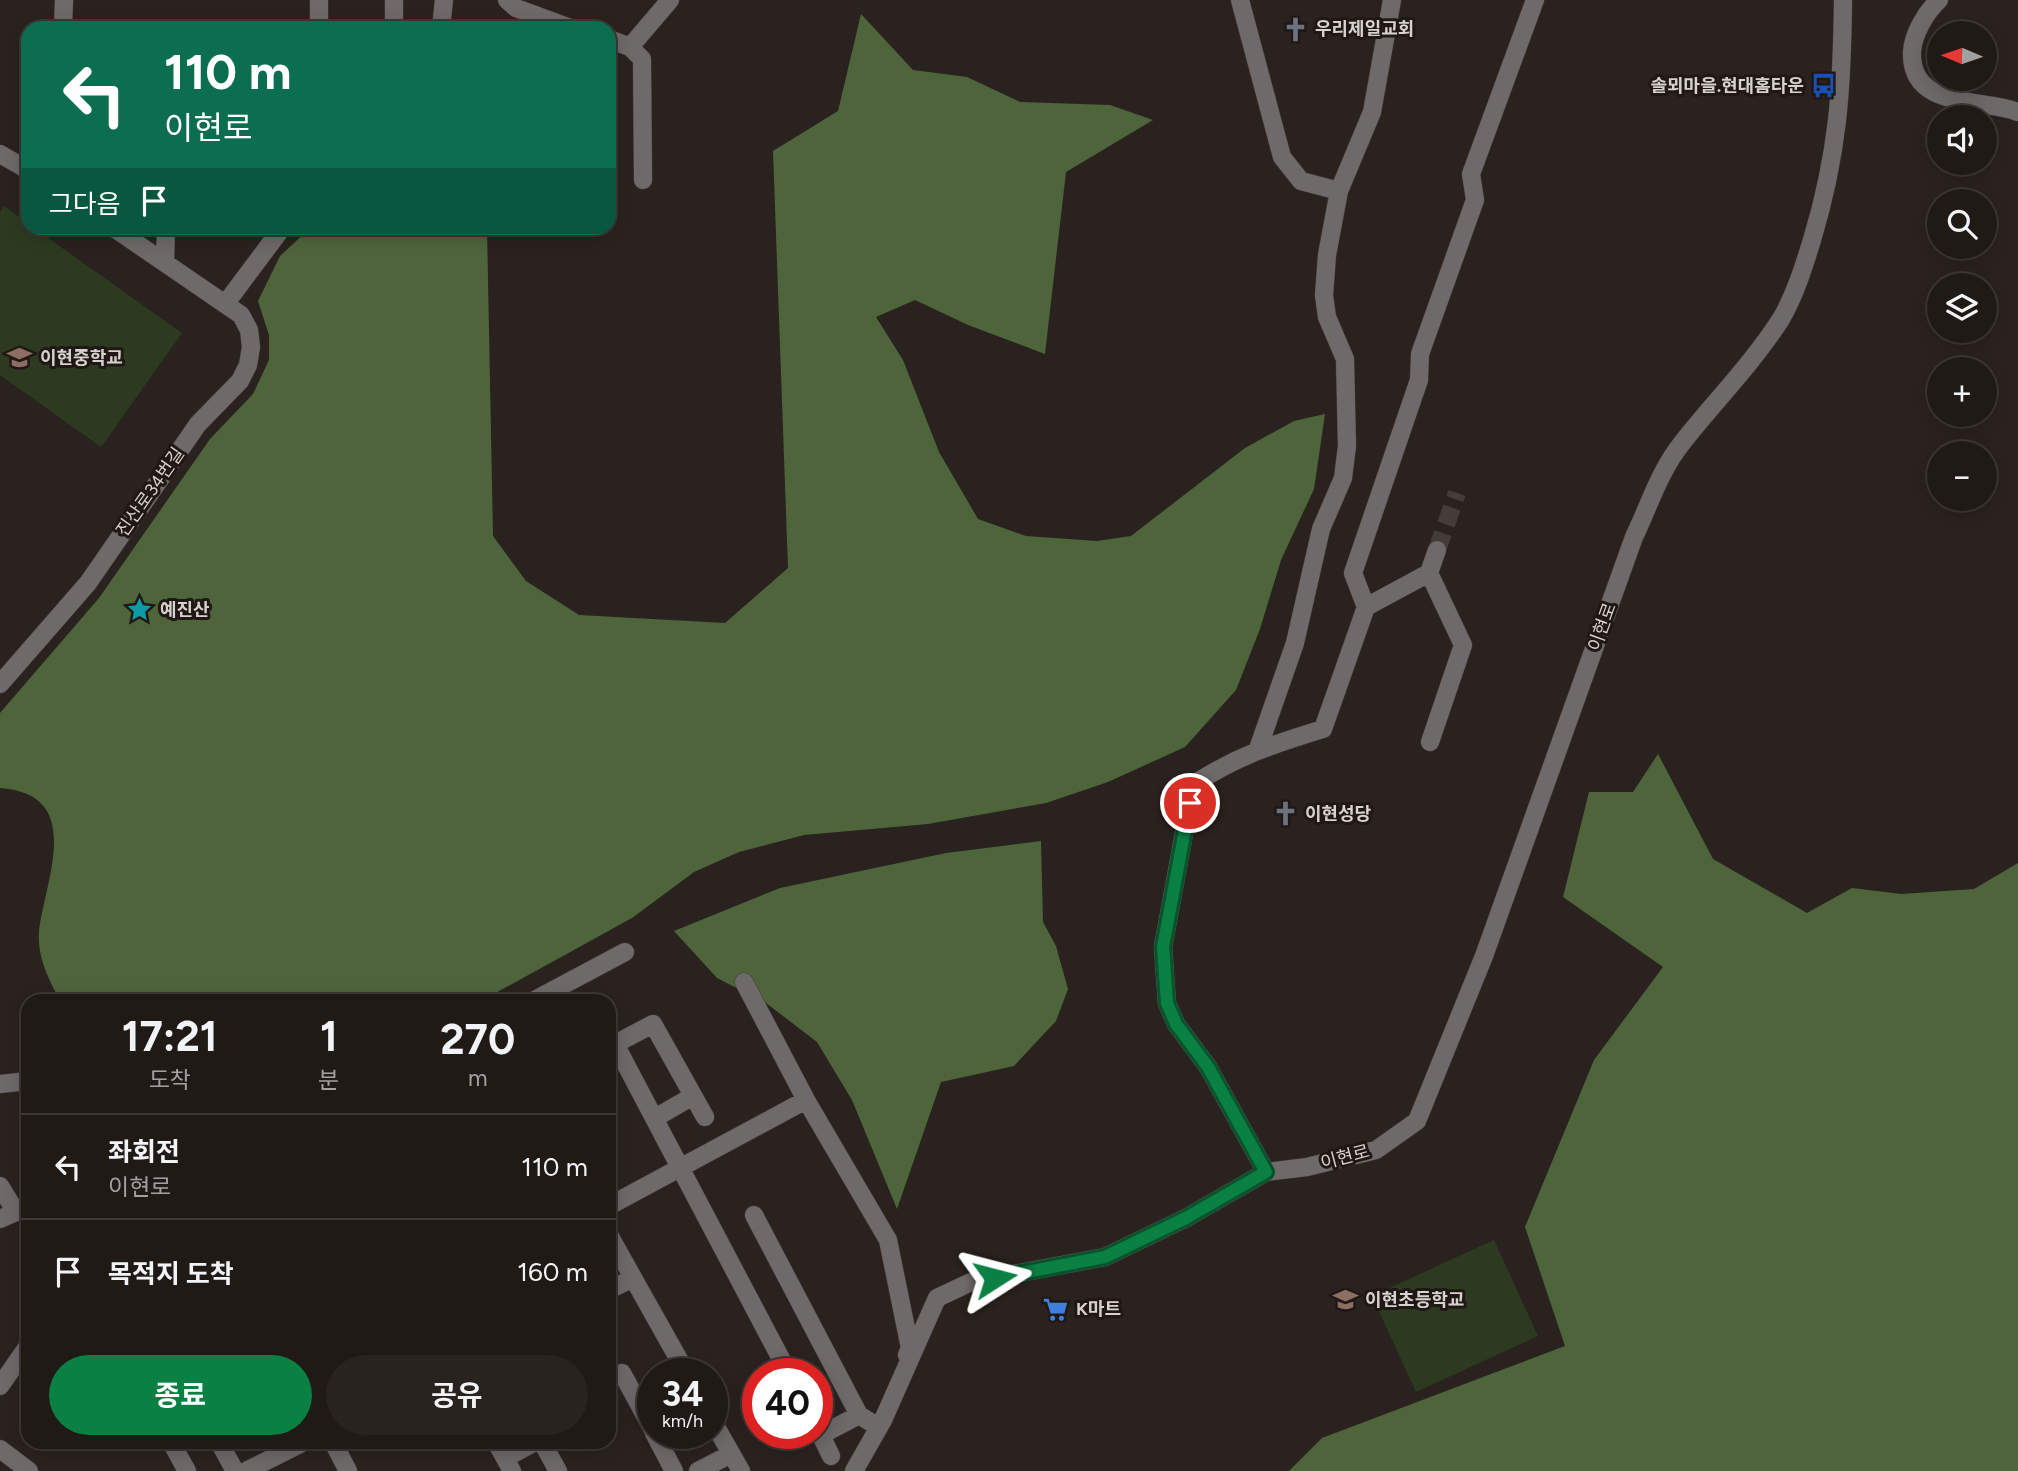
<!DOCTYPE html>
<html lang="ko">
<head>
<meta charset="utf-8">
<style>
  :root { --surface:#201a16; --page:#28231f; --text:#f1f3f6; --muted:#a2a1a1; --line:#3d3835; --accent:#0b8043 }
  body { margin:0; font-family:Figtree,"Noto Sans KR",sans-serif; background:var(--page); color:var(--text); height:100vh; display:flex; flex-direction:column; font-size:26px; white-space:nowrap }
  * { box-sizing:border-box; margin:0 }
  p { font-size:23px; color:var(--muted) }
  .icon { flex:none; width:38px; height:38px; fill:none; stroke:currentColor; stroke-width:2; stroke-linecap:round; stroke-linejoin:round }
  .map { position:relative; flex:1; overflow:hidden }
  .details { position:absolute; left:21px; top:994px; width:595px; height:455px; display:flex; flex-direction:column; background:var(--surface); border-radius:21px; box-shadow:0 4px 18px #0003,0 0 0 2px var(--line) }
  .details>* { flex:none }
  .top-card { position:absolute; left:21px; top:21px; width:595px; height:214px; border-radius:21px; box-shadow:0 4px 18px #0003,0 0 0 2px var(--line); background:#0b6e4f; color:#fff; overflow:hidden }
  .needle { width:46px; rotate:272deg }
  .tools { position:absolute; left:1927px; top:21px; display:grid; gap:14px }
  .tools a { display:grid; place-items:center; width:70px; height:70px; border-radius:50%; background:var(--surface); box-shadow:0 4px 18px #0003,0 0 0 2px var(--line); font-size:35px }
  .speed { position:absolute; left:637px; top:1358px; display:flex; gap:14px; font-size:35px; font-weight:700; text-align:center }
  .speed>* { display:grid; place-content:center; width:91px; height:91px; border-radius:50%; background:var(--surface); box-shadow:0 4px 18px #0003,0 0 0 2px var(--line); line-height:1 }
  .speed small { font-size:18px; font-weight:400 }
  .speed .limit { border:10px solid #d22; background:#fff; color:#111 }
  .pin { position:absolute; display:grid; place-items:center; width:60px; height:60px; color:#fff; margin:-30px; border:4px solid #fff; border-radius:50%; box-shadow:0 2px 7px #0007 }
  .me { position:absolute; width:77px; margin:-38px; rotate:81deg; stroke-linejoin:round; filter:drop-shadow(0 0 5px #0008) }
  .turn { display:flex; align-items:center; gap:24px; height:147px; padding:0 28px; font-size:32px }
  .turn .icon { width:91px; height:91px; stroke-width:2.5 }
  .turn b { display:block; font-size:49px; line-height:60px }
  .then { display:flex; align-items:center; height:66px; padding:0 28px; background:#0003; gap:14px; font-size:26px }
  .eta { display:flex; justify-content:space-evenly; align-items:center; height:119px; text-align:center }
  .eta b { font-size:42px; font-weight:700; line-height:49px }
  .primary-button { display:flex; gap:14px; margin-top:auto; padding:14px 28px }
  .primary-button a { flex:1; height:80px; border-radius:42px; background:var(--accent); color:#fff; font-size:28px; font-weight:700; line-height:80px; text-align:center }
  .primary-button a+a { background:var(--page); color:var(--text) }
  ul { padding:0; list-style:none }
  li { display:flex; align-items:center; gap:21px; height:105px; padding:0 28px; border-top:2px solid var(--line) }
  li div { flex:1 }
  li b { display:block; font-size:26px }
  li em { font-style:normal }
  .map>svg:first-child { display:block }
  .green { fill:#2c3b20 }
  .forest { fill:#4e653c }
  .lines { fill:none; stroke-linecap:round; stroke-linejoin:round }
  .minor-tunnel { stroke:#443c39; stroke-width:18; stroke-dasharray:18 9; stroke-linecap:butt }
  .minor-casing { stroke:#463e3a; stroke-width:19 }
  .minor { stroke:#6f6a6a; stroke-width:18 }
  .route-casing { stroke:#07532c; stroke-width:18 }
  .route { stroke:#0b8043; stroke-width:12 }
  .labels { text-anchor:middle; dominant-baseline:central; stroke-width:6; stroke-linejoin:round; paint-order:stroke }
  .poi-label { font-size:18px; font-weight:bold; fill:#d7d1cf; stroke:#201815; text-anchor:start }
  .street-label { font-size:18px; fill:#d7d1cf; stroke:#201815 }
</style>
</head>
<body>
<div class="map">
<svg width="2018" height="1471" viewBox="0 0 2018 1471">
  <rect width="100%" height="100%" fill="#2a221e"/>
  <!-- green -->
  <path class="green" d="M 4,206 L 28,223 L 28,228 L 34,228 L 182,333 L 101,447 L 0,375 L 0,212 Z
    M 1494,1240 L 1538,1336 L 1416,1392 L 1372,1296 Z"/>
  <!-- forest -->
  <path class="forest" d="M 861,14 L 913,70 L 967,77 L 1020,102 L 1110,105 L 1153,120 L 1066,172 L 1045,354 L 968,325 L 915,300 L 876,317 L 903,360 L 939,452 L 978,519 L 1026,536 L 1097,541 L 1131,536 L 1245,448 L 1294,421 L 1325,414 L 1314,489 L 1281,560 L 1260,629 L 1236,690 L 1185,747 L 1108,782 L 1046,803 L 928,824 L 804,835 L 739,852 L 694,872 L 632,918 L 481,1001 L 81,1001 L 56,993 C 46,974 37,953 39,931 C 45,880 86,794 0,788 L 0,713 L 99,598 L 210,439 L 253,394 L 269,360 L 269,335 L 258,301 L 280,256 L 310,228 L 487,228 L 493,536 L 526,581 L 579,615 L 725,623 L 788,568 L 773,151 L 838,111 Z
    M 1658,754 L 1713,859 L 1807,913 L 1852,888 L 1901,894 L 1974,889 L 2018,863 L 2018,1471 L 1289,1471 L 1322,1438 L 1565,1346 L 1525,1227 L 1594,1060 L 1663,967 L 1563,897 L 1589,792 L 1633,792 Z
    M 1041,841 L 1043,922 L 1056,946 L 1068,989 L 1056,1021 L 1014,1066 L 941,1082 L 897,1209 L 852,1100 L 817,1042 L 766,1003 L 717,978 L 674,931 L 780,888 L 946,853 Z"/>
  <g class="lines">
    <!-- minor-tunnel -->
    <path class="minor-tunnel" d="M 1437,550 L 1457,493"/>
    <defs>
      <path id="minor" d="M 507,0 L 516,8 L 570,28
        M 1240,0 L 1282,157 L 1301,181 L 1339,191
        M 1939,0 C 1926,12 1913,34 1912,52 C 1910,109 1980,98 2018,112
        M 63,28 L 64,0
        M 319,28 L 319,0
        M 394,28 L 394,0
        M 441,28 L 444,0
        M 609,39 L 630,47 L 642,59 L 643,180
        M 630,47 L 670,0
        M 0,154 L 28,170
        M 165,262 L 166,228
        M 226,303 L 282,228
        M 1429,573 L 1463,645 L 1430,742
        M 1366,607 L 1353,573 L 1419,380 L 1420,354 L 1475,200 L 1471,174 L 1535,0
        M 0,684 L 88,583 L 198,424 L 240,381 L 248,365 L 251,347 L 249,330 L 241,315 L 114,228
        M 1258,749 L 1295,643 L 1321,529 L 1343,478 L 1347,446 L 1345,359 L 1327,317 L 1324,295 L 1327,255 L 1339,191 L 1372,112 L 1392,0
        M 744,982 L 806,1100 L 888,1240 L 910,1348 L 907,1355
        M 533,1001 L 625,952
        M 0,1084 L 28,1081
        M 705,1117 L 653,1024 L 615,1044 L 789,1374
        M 655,1118 L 693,1096
        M 1266,1172 L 1208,1067 L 1176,1024 L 1167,1003 L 1163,947 L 1193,785 C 1236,756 1274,744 1323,729 L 1366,607 L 1429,573 L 1437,550
        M 0,1186 L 16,1212 L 0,1219
        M 609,1206 L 806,1100
        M 754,1215 L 859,1415 L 875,1425
        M 609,1235 L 687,1374
        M 609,1290 L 633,1278
        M 622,1373 L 653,1430
        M 0,1386 L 28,1346
        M 712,1420 L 741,1471
        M 817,1427 L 831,1456
        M 654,1433 L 674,1471
        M 821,1435 L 859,1415
        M 171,1442 L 187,1471
        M 219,1442 L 235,1471
        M 333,1442 L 348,1471
        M 496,1442 L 512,1471
        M 542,1442 L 558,1471
        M 0,1449 L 29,1471
        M 505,1458 L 535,1442
        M 246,1471 L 304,1442
        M 698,1471 L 731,1454
        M 854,1471 L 883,1420 L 937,1298 L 971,1282 L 1105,1257 L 1186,1218 L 1266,1172 L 1307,1167 L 1376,1150 L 1417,1121 L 1484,956 L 1634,537 C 1649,506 1660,470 1682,443 C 1715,401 1752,364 1781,319 C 1795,295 1804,266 1812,240 C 1838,153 1842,91 1843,0"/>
    </defs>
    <!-- minor casing -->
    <use href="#minor" class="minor-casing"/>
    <!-- minor -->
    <use href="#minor" class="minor"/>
  </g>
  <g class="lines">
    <defs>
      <path id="route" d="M 995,1278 L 1105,1257 L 1186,1218 L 1266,1172 L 1208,1067 L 1176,1024 L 1167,1003 L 1163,947 L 1190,803"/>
    </defs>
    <!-- route casing -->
    <use href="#route" class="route-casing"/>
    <!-- route -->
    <use href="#route" class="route"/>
  </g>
  <!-- icons -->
  <defs>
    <symbol id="church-bare" viewBox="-9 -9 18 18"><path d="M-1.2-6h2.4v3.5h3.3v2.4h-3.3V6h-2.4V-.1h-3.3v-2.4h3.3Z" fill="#6b7280" stroke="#201815" stroke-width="2.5" paint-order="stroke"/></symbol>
    <symbol id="bus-bare" viewBox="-9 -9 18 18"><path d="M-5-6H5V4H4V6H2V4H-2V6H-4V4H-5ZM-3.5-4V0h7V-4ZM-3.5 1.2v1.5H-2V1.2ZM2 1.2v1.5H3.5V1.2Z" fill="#1a4fb4" stroke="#201815" stroke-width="2.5" paint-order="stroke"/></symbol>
    <symbol id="school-bare" viewBox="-9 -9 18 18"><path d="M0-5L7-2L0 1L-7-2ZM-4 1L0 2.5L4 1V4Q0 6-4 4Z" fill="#8d6e63" stroke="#201815" stroke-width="2.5" paint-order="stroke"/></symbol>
    <symbol id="sight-bare" viewBox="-9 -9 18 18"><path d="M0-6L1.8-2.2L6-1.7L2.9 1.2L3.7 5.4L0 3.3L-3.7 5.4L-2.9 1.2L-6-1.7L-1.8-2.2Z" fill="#0f9aa8" stroke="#201815" stroke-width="2.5" paint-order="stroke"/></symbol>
    <symbol id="supermarket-bare" viewBox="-9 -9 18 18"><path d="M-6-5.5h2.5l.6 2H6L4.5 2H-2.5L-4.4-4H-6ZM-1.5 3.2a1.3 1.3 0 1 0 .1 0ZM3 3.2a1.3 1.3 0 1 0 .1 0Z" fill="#3f7fe0" stroke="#201815" stroke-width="2.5" paint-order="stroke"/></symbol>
  </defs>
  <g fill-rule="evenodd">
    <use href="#church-bare" x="1278" y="12" width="35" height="35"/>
    <use href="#bus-bare" x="1806" y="68" width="35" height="35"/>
    <use href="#school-bare" x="2" y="340" width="35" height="35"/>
    <use href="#sight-bare" x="122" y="592" width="35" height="35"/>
    <use href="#church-bare" x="1268" y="796" width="35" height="35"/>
    <use href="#school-bare" x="1328" y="1282" width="35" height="35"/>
    <use href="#supermarket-bare" x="1038" y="1292" width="35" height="35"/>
  </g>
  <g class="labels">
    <!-- poi labels -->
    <g class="poi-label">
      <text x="1315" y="29">우리제일교회</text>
      <text x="1804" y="86" text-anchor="end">솔뫼마을.현대홈타운</text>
      <text x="40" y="358">이현중학교</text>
      <text x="160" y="610">예진산</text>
      <text x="1305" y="814">이현성당</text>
      <text x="1365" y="1300">이현초등학교</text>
      <text x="1076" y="1309">K마트</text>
    </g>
    <!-- street labels -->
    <g class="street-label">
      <text transform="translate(150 492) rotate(-55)">진산로34번길</text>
      <text transform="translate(1602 627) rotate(-70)">이현로</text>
      <text transform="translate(1345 1157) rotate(-15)">이현로</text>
    </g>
  </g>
</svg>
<div class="tools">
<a><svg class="needle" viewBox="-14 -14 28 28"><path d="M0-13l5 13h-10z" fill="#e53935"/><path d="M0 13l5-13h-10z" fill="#a2a1a1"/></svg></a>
<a><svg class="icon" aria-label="sound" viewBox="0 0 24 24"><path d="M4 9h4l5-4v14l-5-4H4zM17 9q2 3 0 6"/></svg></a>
<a><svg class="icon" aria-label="search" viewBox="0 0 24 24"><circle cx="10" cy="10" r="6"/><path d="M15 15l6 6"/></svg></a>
<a><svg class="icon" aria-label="layers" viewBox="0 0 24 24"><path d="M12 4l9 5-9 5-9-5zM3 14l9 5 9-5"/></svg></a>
<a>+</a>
<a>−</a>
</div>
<div class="speed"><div>34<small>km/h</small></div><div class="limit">40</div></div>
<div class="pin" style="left:1190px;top:803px;background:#d93025"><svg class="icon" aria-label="arrive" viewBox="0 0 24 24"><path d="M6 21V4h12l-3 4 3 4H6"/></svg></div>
<svg class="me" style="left:995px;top:1278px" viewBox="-20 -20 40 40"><path d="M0-17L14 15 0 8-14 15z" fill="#0b8043" stroke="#fff" stroke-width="4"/></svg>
<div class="top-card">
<div class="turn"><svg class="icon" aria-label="left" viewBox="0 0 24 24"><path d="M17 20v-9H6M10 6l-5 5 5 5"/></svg><div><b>110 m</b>이현로</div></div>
<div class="then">그다음<svg class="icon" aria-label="arrive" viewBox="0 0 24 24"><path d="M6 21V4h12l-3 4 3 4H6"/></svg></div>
</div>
<section class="details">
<div class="eta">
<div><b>17:21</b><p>도착</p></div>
<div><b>1</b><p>분</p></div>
<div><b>270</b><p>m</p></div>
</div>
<ul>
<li><svg class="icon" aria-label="left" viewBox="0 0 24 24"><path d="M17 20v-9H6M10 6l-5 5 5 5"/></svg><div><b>좌회전</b><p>이현로</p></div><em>110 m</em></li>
<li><svg class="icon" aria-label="arrive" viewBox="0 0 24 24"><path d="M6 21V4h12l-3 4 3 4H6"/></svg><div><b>목적지 도착</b></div><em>160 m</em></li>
</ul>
<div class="primary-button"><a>종료</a><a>공유</a></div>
</section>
</div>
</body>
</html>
